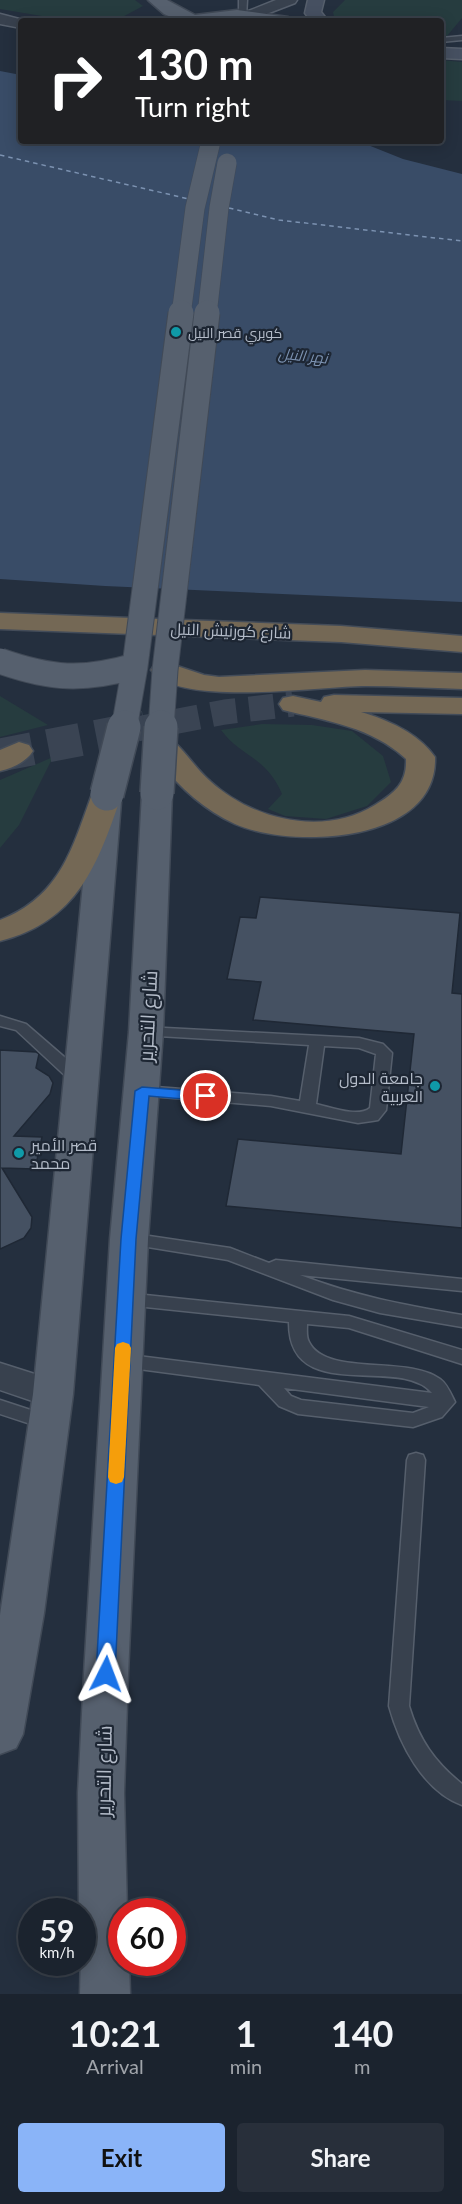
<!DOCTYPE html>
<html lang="en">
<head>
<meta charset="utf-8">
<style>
  :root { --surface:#1b232e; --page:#282f3a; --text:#f1f3f6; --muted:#a0a4aa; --line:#39404a; --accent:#8ab4f8 }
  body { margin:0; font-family:Lato,Cairo,sans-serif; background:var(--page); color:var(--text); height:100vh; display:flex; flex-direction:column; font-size:22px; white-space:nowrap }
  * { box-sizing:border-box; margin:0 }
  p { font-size:20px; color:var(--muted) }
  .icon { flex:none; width:33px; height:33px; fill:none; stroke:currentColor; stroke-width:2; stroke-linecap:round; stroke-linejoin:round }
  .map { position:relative; height:1994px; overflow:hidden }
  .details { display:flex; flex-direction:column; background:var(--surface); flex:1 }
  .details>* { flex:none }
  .top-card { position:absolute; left:18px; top:18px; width:426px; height:126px; border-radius:6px; box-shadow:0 3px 15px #0003,0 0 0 2px var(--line); background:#202124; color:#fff; overflow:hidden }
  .speed { position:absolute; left:18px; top:1898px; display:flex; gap:12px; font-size:30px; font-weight:700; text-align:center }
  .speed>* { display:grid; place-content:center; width:78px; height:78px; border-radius:50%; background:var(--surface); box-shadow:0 3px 15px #0003,0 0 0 2px var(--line); line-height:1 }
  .speed small { font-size:15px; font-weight:400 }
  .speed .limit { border:9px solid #d22; background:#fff; color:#111 }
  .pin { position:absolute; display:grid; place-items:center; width:51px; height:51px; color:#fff; margin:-26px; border:3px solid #fff; border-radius:50%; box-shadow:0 2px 6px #0007 }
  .me { position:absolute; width:66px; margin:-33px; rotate:3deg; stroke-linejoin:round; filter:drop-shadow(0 0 4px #0008) }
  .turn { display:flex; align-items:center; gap:21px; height:126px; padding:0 18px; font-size:27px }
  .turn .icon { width:78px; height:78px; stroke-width:2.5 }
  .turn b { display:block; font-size:42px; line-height:51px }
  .eta { display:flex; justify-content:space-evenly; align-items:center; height:102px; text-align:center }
  .eta b { font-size:36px; font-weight:700; line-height:42px }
  .button { display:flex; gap:12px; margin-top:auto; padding:12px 18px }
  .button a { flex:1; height:69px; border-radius:6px; background:var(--accent); color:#111; font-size:24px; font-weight:700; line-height:69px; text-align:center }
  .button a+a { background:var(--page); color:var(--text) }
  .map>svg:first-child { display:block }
  .green { fill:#263c3f }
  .water { fill:#394c67 }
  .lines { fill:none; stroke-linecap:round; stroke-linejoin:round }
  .ferry { stroke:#7c92b1; stroke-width:1.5; stroke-dasharray:4.5 4; stroke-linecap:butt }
  .building { fill:#455162; stroke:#1f2835; stroke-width:1.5 }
  .highway-tunnel-far1 { stroke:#3a4453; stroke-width:25; stroke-dasharray:25 13; stroke-linecap:butt }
  .highway-tunnel { stroke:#3a4453; stroke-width:33; stroke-dasharray:33 16; stroke-linecap:butt }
  .lane-casing { stroke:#565f6c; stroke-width:3 }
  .street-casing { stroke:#565f6c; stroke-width:3 }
  .secondary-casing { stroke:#565f6c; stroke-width:3 }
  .primary-casing { stroke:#414a57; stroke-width:3 }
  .highway-casing { stroke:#434c59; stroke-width:3 }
  .lane { fill:#38414e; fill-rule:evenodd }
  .street { fill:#38414e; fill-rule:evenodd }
  .secondary { fill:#465061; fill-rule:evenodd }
  .primary { fill:#56606e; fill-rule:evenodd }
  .highway { fill:#746855; fill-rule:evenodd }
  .primary-bridge-far2-casing { stroke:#414a57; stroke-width:20; stroke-linecap:butt }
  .primary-bridge-far1-casing { stroke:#414a57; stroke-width:27; stroke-linecap:butt }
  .primary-bridge-casing { stroke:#414a57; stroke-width:36; stroke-linecap:butt }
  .primary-bridge-far2 { stroke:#56606e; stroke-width:19 }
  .primary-bridge-far1 { stroke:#56606e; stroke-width:25 }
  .primary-bridge { stroke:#56606e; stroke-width:33 }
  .route { fill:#1a73e8; stroke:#114b97; stroke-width:1.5 }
  .slow { fill:#f59e0b }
  .culture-dot { fill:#0f9aa8; stroke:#1d2633; stroke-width:2 }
  .labels { text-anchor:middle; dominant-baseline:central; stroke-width:4.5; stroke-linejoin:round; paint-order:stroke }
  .far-poi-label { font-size:14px; fill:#b4bcc9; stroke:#1d2633; text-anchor:start }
  .far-water-label { font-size:15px; font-style:italic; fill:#7c92b1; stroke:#1d2633 }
  .street-label { font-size:16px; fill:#b4bcc9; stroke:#1d2633 }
  .poi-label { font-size:16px; fill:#b4bcc9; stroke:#1d2633; text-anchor:end }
  .near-street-label { font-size:20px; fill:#b4bcc9; stroke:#1d2633 }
</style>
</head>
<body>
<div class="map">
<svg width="462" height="1994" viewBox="0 0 462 1994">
  <rect width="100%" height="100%" fill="#242f3e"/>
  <!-- green -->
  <path class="green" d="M 0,0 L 135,0 L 143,6 L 115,21 L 72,21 L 0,9 Z
    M 345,0 L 462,0 L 462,18 L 447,36 L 441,37 L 441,21 L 335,21 L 333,12 Z
    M 441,60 L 462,62 L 462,101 L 441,100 Z
    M 0,696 L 48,725 L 0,737 Z
    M 262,724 L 312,725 L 352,731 L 383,756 L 391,782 L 367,806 L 326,819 L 285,816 L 268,809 L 282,794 C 266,756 242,758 221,730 Z
    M 53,757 L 19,825 L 0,848 L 0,780 Z"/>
  <!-- water -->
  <path class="water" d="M 0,71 L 21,75 L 21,141 L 358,141 L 403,159 L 462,174 L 462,602 L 105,586 L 0,579 Z"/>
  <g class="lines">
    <!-- ferry -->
    <path class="ferry" d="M 0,155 L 189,199
      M 229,208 L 279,220 L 462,241"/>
  </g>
  <!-- building -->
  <path class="building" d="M 260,897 L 460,913 L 452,993 L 462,994 L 462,1228 L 226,1206 L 238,1139 L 401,1154 L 414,1034 L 253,1020 L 261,982 L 227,979 L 240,917 L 256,918 Z
    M 0,1050 L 36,1052 L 39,1054 L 36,1068 L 49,1076 L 53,1083 L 50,1094 L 14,1136 L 42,1137 L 35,1169 L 2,1168 L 32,1217 L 31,1228 L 24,1238 L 0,1249 Z"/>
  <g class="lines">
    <!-- highway-tunnel-far1 -->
    <path class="highway-tunnel-far1" d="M 137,729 L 225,712 L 293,704"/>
    <!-- highway-tunnel -->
    <path class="highway-tunnel" d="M 0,755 L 145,727"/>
    <defs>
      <path id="lane" d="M 239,0 L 247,0 L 246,17 L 239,15 Z
        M 462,36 L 462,40 L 441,42 L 441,38 Z
        M 0,1016 L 26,1024 L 85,1075 L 87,1079 L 85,1083 L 73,1083 L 16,1030 L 0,1026 Z
        M 146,1027 L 359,1038 L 383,1044 L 392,1053 L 386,1110 L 378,1120 L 372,1121 L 358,1123 L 271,1106 L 137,1095 L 135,1091 L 143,1086 L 271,1096 L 300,1101 L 309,1045 L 141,1035 L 138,1032 ZM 324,1046 L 359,1048 L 376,1054 L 370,1108 C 358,1118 330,1107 316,1104 Z
        M 129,1233 L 230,1248 L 269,1263 L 276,1260 L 462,1279 L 462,1291 L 300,1275 C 355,1296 404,1305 462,1315 L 462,1327 L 380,1313 L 333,1300 L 228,1260 L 123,1243 L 121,1239 L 123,1235 Z
        M 126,1293 L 349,1316 L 462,1350 L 462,1364 L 349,1328 L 307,1324 C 307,1330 306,1337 309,1342 C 326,1377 408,1355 440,1379 C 447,1384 451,1394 455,1402 L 442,1417 L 413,1427 L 298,1414 L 279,1406 L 259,1385 L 116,1366 L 113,1361 L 116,1356 L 122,1354 L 432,1393 C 400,1354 288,1407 289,1322 L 126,1305 L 120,1303 L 117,1299 L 120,1295 ZM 284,1388 L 429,1407 L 413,1413 L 301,1400 L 291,1396 Z
        M 0,1400 L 55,1418 L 58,1423 L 55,1428 L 49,1430 L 0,1414 Z
        M 416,1453 L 423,1455 L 425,1460 L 409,1706 C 419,1740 435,1762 462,1784 L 462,1805 C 423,1791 399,1743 389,1706 L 407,1460 L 409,1455 Z"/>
      <path id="street" d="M 276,0 L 297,0 L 295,3 L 256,18 L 251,20 L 243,15 L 246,12 Z
        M 0,14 L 27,21 L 21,21 L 21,28 L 0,24 Z
        M 0,1363 L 66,1384 L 71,1394 L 66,1404 L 53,1408 L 0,1390 Z"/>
      <path id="secondary" d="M 308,0 L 324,0 L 321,12 L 328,21 L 311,21 L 305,13 Z
        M 441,48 L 462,49 L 462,59 L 441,58 Z"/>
      <path id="primary" d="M 148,0 L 167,0 L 195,15 L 237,10 L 288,17 L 290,21 L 180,21 L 164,14 Z
        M 157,784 L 167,787 L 172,793 L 163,1032 L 148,1239 L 128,1674 L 124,1793 L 127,1911 L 122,1911 L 122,1962 L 129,1962 L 130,1994 L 80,1994 L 82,1911 L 79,1911 L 78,1793 L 84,1674 L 110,1239 L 129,1032 L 142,793 L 147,787 Z
        M 106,793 L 117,796 L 121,802 L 73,1394 L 44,1613 L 23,1734 L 16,1748 L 0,1754 L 0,1615 L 33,1394 L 91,802 L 95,796 Z"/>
      <path id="highway" d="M 0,613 L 341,626 L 462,636 L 462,652 L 341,642 L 0,629 Z
        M 165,662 L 204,675 L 219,677 L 365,670 L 462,673 L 462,689 C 430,688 398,686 366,686 C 322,686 177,708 151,670 L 155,664 Z
        M 334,695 L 462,698 L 462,714 L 361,712 C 388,720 418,733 435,757 C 438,844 292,849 235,824 C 199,808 169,777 147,745 L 151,739 C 158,737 166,735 172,740 C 186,752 196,769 210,781 C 253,820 323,837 375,805 C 395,793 407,783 406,759 C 372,727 327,721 283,710 L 279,704 L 283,698 L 293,696 L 321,702 L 324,697 Z
        M 19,742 L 29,745 L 33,751 C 26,762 13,768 0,771 L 0,750 Z
        M 107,785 L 117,788 L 122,794 C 98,863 79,921 0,941 L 0,920 C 60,897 72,849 92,794 L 97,788 Z"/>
    </defs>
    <!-- lane casing -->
    <use href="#lane" class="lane-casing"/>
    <!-- street casing -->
    <use href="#street" class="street-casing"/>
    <!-- secondary casing -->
    <use href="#secondary" class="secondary-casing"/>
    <!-- primary casing -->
    <use href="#primary" class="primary-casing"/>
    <!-- highway casing -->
    <use href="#highway" class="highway-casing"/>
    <!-- lane -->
    <use href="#lane" class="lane"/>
    <!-- street -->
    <use href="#street" class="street"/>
    <!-- secondary -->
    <use href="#secondary" class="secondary"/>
    <!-- primary -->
    <use href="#primary" class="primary"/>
    <!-- highway -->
    <use href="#highway" class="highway"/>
    <defs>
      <path id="primary-bridge-far2" d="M 181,315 L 195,208 L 211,141
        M 207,315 L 219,208 L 227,163"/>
      <path id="primary-bridge-far1" d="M 0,661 C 51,679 83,681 135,666
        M 124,729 L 135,666 L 181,313
        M 161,729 L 165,670 L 207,313"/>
      <path id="primary-bridge" d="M 157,793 L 161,727
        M 107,794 L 124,727"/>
    </defs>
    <!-- primary-bridge-far2 casing -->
    <use href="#primary-bridge-far2" class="primary-bridge-far2-casing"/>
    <!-- primary-bridge-far1 casing -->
    <use href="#primary-bridge-far1" class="primary-bridge-far1-casing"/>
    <!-- primary-bridge casing -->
    <use href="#primary-bridge" class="primary-bridge-casing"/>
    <!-- primary-bridge-far2 -->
    <use href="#primary-bridge-far2" class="primary-bridge-far2"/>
    <!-- primary-bridge-far1 -->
    <use href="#primary-bridge-far1" class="primary-bridge-far1"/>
    <!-- primary-bridge -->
    <use href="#primary-bridge" class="primary-bridge"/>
  </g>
  <!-- route -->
  <path class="route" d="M 142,1087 L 206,1092 L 214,1096 L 206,1101 L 149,1096 L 136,1239 L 115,1674 L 112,1680 L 106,1682 L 99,1680 L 96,1674 L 121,1239 L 135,1091 Z"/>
  <!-- slow -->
  <path class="slow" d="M 123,1342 L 129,1344 L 131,1348 L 124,1477 L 122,1482 L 116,1484 L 110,1482 L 108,1477 L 115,1348 L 117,1344 Z"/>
  <!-- markers -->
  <g class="culture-dot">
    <circle cx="176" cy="332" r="6"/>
    <circle cx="435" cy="1086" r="6"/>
    <circle cx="19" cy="1153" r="6"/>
  </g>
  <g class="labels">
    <!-- far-poi labels -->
    <g class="far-poi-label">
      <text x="188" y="332">كوبري قصر النيل</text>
    </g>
    <!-- far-water labels -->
    <g class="far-water-label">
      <text transform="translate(303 355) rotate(6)">نهر النيل</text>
    </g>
    <!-- street labels -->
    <g class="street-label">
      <text transform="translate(231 630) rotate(2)">شارع كورنيش النيل</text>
    </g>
    <!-- poi labels -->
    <g class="poi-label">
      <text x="423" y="1077">جامعة الدول<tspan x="423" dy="18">العربية</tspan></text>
      <text x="31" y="1144" text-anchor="start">قصر الأمير<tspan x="31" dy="18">محمد</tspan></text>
    </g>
    <!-- near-street labels -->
    <g class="near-street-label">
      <text transform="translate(147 1016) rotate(-87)">شارع التحرير</text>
      <text transform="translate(103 1771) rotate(-89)">شارع التحرير</text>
    </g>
  </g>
</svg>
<div class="speed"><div>59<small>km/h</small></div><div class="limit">60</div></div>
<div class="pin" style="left:206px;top:1096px;background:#d93025"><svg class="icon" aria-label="arrive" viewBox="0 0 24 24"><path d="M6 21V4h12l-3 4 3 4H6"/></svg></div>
<svg class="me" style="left:106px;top:1674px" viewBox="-20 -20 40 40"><path d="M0-17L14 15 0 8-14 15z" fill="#1a73e8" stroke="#fff" stroke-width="4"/></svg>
<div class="top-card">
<div class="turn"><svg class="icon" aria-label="right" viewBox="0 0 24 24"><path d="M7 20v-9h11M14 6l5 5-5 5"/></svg><div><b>130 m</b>Turn right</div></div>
</div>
</div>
<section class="details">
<div class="eta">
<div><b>10:21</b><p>Arrival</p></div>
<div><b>1</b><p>min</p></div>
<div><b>140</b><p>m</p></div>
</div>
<div class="button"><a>Exit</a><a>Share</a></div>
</section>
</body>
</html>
